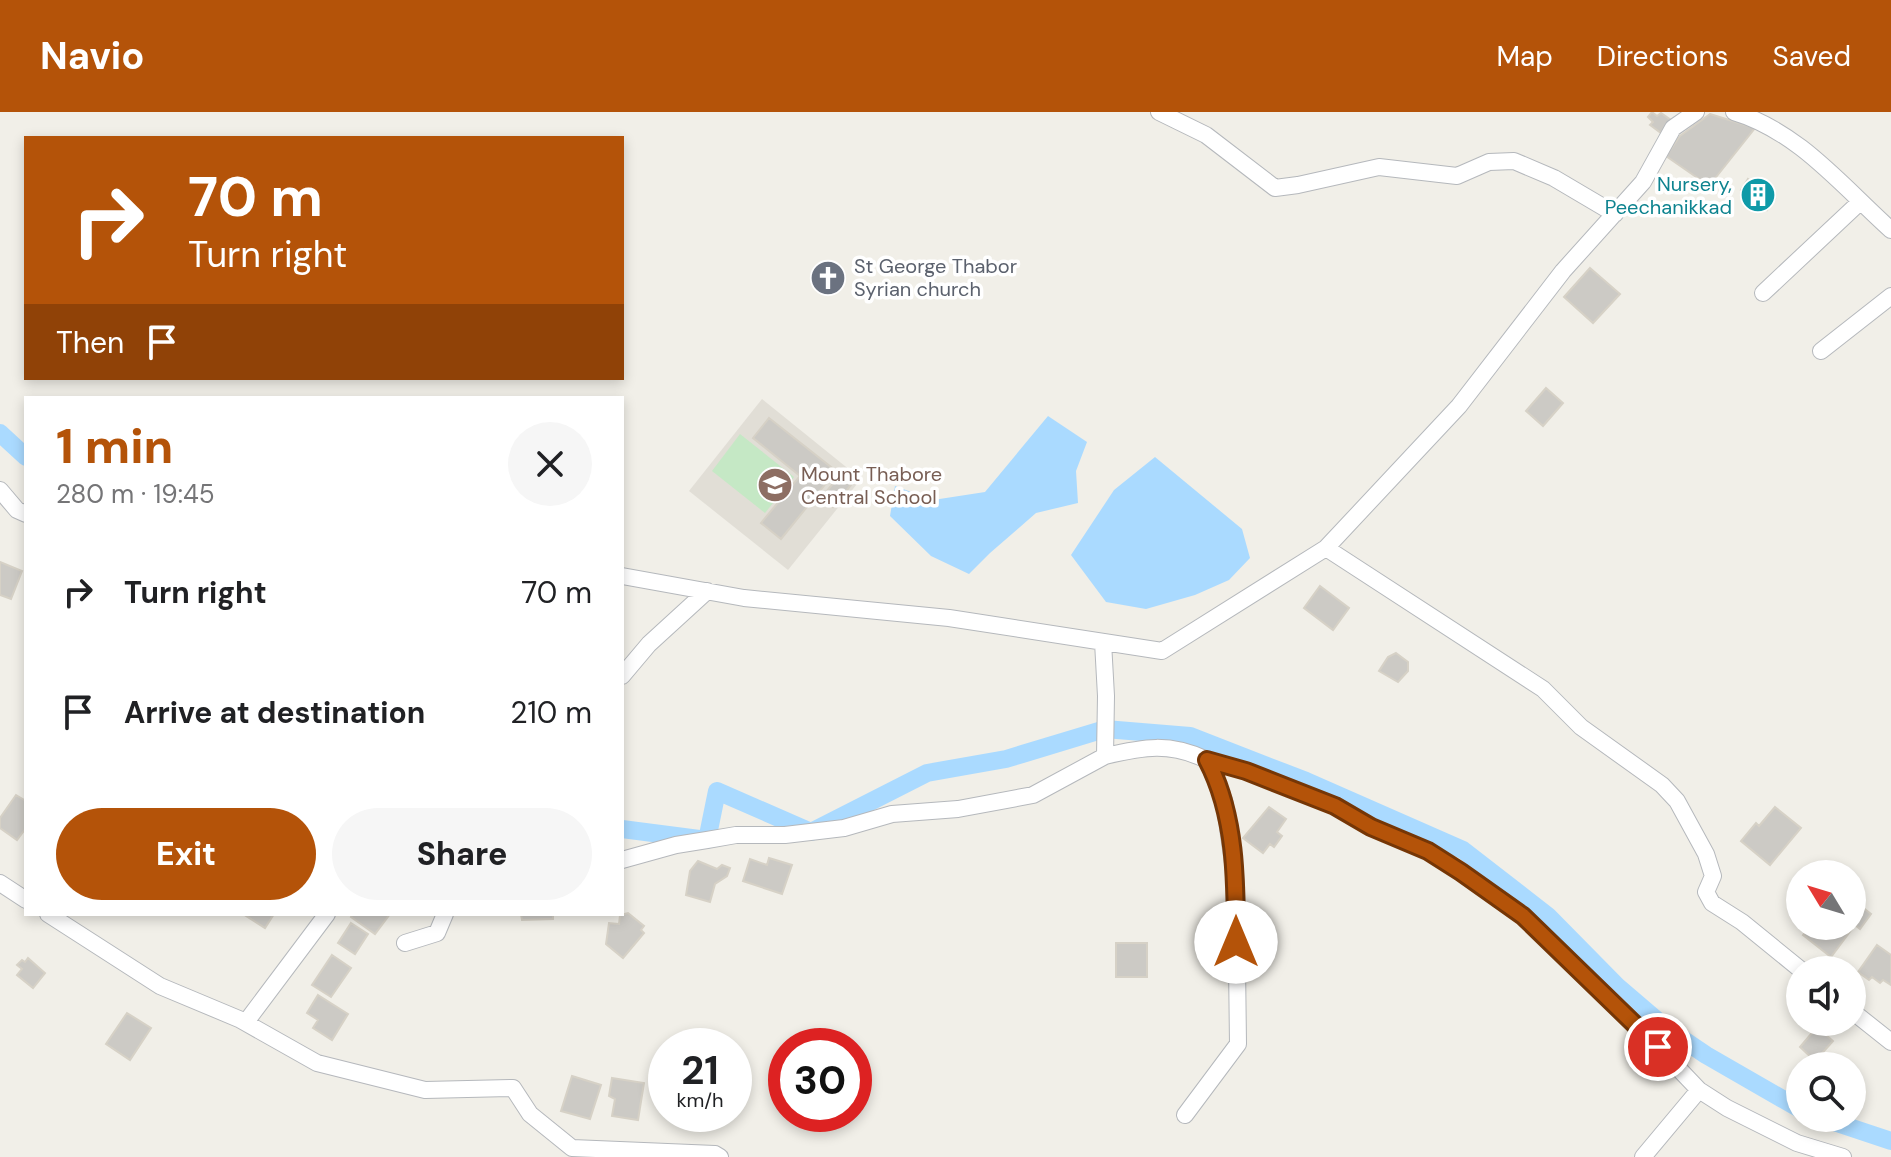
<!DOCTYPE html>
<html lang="en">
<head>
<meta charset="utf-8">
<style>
  :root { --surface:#fff; --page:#f6f6f6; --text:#202124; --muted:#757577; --accent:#b45309 }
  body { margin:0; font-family:"DM Sans",sans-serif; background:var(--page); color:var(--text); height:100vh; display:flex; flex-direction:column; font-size:30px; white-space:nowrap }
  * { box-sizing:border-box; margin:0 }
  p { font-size:26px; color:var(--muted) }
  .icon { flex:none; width:44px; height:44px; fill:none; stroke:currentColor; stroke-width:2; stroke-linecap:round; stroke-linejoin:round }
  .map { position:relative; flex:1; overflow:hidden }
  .drawer { position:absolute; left:24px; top:284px; width:600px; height:520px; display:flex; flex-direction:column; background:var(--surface); border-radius:0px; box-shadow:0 4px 12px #0003 }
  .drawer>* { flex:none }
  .banner { position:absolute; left:24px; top:24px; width:600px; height:244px; border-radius:0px; box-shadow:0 4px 12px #0003; background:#b45309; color:#fff; overflow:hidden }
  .needle { width:52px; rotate:308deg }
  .controls { position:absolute; left:1786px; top:748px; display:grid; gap:16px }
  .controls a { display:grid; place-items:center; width:80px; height:80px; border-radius:50%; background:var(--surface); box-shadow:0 4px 12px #0003; font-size:40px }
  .speed { position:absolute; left:648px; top:916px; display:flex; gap:16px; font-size:40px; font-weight:700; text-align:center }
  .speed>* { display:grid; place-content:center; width:104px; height:104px; border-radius:50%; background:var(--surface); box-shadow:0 4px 12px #0003; line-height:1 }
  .speed small { font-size:20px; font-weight:400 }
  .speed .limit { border:12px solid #d22; background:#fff; color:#111 }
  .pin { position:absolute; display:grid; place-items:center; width:68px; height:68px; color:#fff; margin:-34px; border:4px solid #fff; border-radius:50%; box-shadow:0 2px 8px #0007 }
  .me { position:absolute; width:88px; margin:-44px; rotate:0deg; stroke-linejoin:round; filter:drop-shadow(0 0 6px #0008) }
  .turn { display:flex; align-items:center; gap:28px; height:168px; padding:0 32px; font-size:36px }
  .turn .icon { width:104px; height:104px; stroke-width:2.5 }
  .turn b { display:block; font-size:56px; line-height:68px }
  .then { display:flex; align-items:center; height:76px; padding:0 32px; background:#0003; gap:16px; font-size:30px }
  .round { display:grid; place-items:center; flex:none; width:84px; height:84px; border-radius:42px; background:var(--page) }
  .head { display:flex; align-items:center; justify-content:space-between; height:136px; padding:0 32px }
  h1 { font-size:48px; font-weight:800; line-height:60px; color:var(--accent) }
  .action { display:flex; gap:16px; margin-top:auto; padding:16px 32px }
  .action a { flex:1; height:92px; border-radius:48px; background:var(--accent); color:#fff; font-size:32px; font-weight:800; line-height:92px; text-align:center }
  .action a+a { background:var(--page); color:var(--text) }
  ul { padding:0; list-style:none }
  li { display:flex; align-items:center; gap:24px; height:120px; padding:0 32px }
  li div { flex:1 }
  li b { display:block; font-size:30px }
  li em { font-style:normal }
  header { display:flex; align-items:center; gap:48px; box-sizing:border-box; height:112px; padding:0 40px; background:var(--accent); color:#fff }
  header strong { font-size:38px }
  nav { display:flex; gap:44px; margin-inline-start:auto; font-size:28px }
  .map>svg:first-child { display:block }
  .education { fill:#e1ded6 }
  .green { fill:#c5e8c5 }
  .water { fill:#aadaff }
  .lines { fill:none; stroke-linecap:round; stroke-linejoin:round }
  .canal { stroke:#aadaff; stroke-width:18 }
  .building { fill:#cccac5; stroke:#d6d1c6; stroke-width:2 }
  .minor-casing { stroke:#b5b8bc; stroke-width:18 }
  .minor { stroke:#fff; stroke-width:16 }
  .route-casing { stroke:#753606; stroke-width:20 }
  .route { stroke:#b45309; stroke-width:14 }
  .labels { text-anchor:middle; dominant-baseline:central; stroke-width:7; stroke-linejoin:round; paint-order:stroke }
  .culture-label { font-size:20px; fill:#0d838f; stroke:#fff; text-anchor:end }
  .worship-label { font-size:20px; fill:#5b616d; stroke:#fff; text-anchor:start }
  .education-label { font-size:20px; fill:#785e54; stroke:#fff; text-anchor:start }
</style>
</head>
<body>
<header>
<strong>Navio</strong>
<nav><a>Map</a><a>Directions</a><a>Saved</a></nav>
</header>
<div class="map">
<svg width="1891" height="1045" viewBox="0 0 1891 1045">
  <rect width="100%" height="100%" fill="#f1efe8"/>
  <!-- education -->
  <path class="education" d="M 762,287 L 861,367 L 788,458 L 689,379 Z"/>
  <!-- green -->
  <path class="green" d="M 740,322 L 794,365 L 765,401 L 712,359 Z"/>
  <!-- water -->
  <path class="water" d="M 1048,304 L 1087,330 L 1076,359 L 1078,391 L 1036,401 L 990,441 L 969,462 L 931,444 L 890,404 L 895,374 L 933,388 L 985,380 Z
    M 1155,345 L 1242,417 L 1250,446 L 1229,468 L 1195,483 L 1146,497 L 1106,490 L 1071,443 L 1114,378 Z"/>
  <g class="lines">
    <!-- canal -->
    <path class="canal" d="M 0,321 L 26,345
      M 622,717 L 707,728 L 717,679 L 811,720 L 927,661 L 1006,647 L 1105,617 L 1190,624 L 1306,669 L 1463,738 L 1548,804 L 1617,874 L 1666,916 L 1706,943 L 1800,997
      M 1822,1006 L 1891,1029"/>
  </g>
  <!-- building -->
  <path class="building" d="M 1652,0 L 1657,4 L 1661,1 L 1671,8 L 1661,21 L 1650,13 L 1653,10 L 1648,5 Z
    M 1710,2 L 1755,16 L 1709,74 L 1666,44 L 1680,24 Z
    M 1748,67 L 1775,87 L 1767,98 L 1741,78 Z
    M 1590,156 L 1620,182 L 1593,211 L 1564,185 Z
    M 1546,276 L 1563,291 L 1543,314 L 1526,299 Z
    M 769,306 L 836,359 L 781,427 L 761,411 L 800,364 L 753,326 Z
    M 840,363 L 851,373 L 833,395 L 821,386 Z
    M 0,450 L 22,459 L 11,487 L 0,483 Z
    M 1320,474 L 1349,496 L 1333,518 L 1304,496 Z
    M 1396,541 L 1408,550 L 1408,559 L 1398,570 L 1379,559 L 1388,545 Z
    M 16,683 L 26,689 L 26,716 L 17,728 L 0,716 L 0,706 Z
    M 1269,695 L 1286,707 L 1277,720 L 1282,724 L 1274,735 L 1270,732 L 1263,741 L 1243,726 Z
    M 1775,695 L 1801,716 L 1770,753 L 1741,729 L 1756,711 L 1759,714 Z
    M 769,746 L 792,753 L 782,782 L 743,769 L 750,747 L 767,753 Z
    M 698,749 L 717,757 L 722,753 L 730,756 L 727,764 L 715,772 L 710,790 L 686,783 L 690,759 Z
    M 1852,787 L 1871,802 L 1860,817 L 1855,813 L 1831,845 L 1803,823 L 1809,815 L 1807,814 L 1852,814 Z
    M 628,801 L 644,814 L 641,818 L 644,821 L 623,846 L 606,832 L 609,811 L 619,812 L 620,803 Z
    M 243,802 L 274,802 L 265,816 Z
    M 353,802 L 390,802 L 375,822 L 351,805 Z
    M 521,802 L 553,802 L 553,807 L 522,808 Z
    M 351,811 L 368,822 L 355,842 L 338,831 Z
    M 1116,831 L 1147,831 L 1147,865 L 1116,865 Z
    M 1877,833 L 1891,843 L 1891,873 L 1883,868 L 1880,871 L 1872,865 L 1869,868 L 1858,860 Z
    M 332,843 L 351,856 L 331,885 L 312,873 Z
    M 28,846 L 45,861 L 33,876 L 17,863 L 22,857 L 17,853 L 22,848 L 25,850 Z
    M 318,883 L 348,902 L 332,928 L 313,916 L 318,908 L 307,901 Z
    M 127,901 L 151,916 L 130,948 L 106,932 Z
    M 1817,915 L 1833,929 L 1815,949 L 1800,935 Z
    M 572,964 L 601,973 L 590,1007 L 561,999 Z
    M 612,966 L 644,971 L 638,1008 L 612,1004 L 615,987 L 609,984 Z"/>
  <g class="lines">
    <defs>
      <path id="minor" d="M 1159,0 L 1206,23 L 1275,76 L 1298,73 L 1379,55 L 1457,64 L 1489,50 L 1514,49 L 1554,66 L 1615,102
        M 1734,0 C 1798,19 1842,74 1891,118
        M 1763,181 L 1860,90
        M 1821,239 L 1891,184
        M 0,378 L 17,398 L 26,402
        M 1326,436 L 1543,577 L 1581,615 L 1662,673 L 1677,689 L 1706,742 L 1713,764 L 1706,780 L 1712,791 L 1742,810 L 1801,858
        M 622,464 L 744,486 L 949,506 L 1162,539 L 1326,436 L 1459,294 L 1563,159 L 1643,70 L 1673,16 L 1696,0
        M 622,564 L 649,532 L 707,479
        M 1105,644 C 1144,635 1169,630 1207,648 L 1224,688 L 1236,772 L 1238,932 L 1185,1003
        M 1207,648 L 1246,659 L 1335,694 L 1371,715 L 1428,739 L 1461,760 L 1523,804 L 1637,913 L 1699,978 L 1727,996 L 1797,1031 L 1843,1045
        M 622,748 L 676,733 L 707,728 L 736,723 L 785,723 L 844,716 L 892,702 L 958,697 L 1033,683 L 1105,644 L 1106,584 L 1103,530
        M 0,771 L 26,788
        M 48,802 L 160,874 L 246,910 L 327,802
        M 405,831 L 437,821 L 445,802
        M 1852,899 L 1891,930
        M 239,907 L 317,951 L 425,978 L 513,976 L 530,1002 L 572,1036 L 715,1042 L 720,1045
        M 1643,1045 L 1699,978"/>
    </defs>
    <!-- minor casing -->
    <use href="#minor" class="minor-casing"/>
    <!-- minor -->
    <use href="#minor" class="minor"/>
  </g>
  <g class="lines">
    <defs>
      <path id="route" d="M 1236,830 C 1236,769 1236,703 1207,648 L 1246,659 L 1335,694 L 1371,715 L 1428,739 L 1461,760 L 1523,804 L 1658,935"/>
    </defs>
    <!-- route casing -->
    <use href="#route" class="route-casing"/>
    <!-- route -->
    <use href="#route" class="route"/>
  </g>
  <!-- icons -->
  <defs>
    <symbol id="building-disc" viewBox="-11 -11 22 22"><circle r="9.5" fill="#0f9aa8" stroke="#fff"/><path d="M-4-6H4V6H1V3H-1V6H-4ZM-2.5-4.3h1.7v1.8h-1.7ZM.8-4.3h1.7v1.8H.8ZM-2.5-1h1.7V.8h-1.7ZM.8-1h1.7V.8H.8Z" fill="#fff"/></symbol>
    <symbol id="church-disc" viewBox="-11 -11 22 22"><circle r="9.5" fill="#6b7280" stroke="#fff"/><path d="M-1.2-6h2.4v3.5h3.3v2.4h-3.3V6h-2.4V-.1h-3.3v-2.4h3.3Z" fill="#fff"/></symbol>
    <symbol id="school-disc" viewBox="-11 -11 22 22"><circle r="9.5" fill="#8d6e63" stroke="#fff"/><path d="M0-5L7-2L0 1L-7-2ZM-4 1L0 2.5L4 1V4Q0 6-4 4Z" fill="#fff"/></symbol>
  </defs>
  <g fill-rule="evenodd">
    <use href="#building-disc" x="1738" y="63" width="40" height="40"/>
    <use href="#church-disc" x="808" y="146" width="40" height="40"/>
    <use href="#school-disc" x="755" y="353" width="40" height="40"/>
  </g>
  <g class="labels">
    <!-- culture labels -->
    <g class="culture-label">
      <text x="1732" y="72">Nursery,<tspan x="1732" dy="23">Peechanikkad</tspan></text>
    </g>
    <!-- worship labels -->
    <g class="worship-label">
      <text x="854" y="154">St George Thabor<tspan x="854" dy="23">Syrian church</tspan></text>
    </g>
    <!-- education labels -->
    <g class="education-label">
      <text x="801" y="362">Mount Thabore<tspan x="801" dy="23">Central School</tspan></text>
    </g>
  </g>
</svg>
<div class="controls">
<a><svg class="needle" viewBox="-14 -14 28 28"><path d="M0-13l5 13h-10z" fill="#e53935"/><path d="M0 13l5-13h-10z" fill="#757577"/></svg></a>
<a><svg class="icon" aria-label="sound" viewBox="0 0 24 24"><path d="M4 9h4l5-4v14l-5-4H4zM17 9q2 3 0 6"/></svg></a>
<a><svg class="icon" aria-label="search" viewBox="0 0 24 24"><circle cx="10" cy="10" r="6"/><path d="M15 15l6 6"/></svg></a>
</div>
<div class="speed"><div>21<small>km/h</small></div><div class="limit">30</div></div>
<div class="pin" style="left:1658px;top:935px;background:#d93025"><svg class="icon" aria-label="arrive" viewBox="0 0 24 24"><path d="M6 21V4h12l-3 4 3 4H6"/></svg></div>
<svg class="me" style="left:1236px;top:830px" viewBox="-20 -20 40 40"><circle r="19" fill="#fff"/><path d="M0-13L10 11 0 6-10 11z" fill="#b45309"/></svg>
<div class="banner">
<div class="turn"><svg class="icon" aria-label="right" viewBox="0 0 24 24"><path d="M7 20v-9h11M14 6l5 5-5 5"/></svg><div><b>70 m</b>Turn right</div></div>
<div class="then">Then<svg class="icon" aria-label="arrive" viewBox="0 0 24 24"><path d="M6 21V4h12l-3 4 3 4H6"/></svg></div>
</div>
<section class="drawer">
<div class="head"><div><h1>1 min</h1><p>280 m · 19:45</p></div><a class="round"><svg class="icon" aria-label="close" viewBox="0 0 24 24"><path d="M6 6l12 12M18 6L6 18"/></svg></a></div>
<ul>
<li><svg class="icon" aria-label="right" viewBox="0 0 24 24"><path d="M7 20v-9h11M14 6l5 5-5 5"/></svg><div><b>Turn right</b></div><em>70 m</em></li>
<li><svg class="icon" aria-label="arrive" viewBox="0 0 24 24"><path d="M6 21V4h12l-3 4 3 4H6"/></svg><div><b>Arrive at destination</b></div><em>210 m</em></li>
</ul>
<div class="action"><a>Exit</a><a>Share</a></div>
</section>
</div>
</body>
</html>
